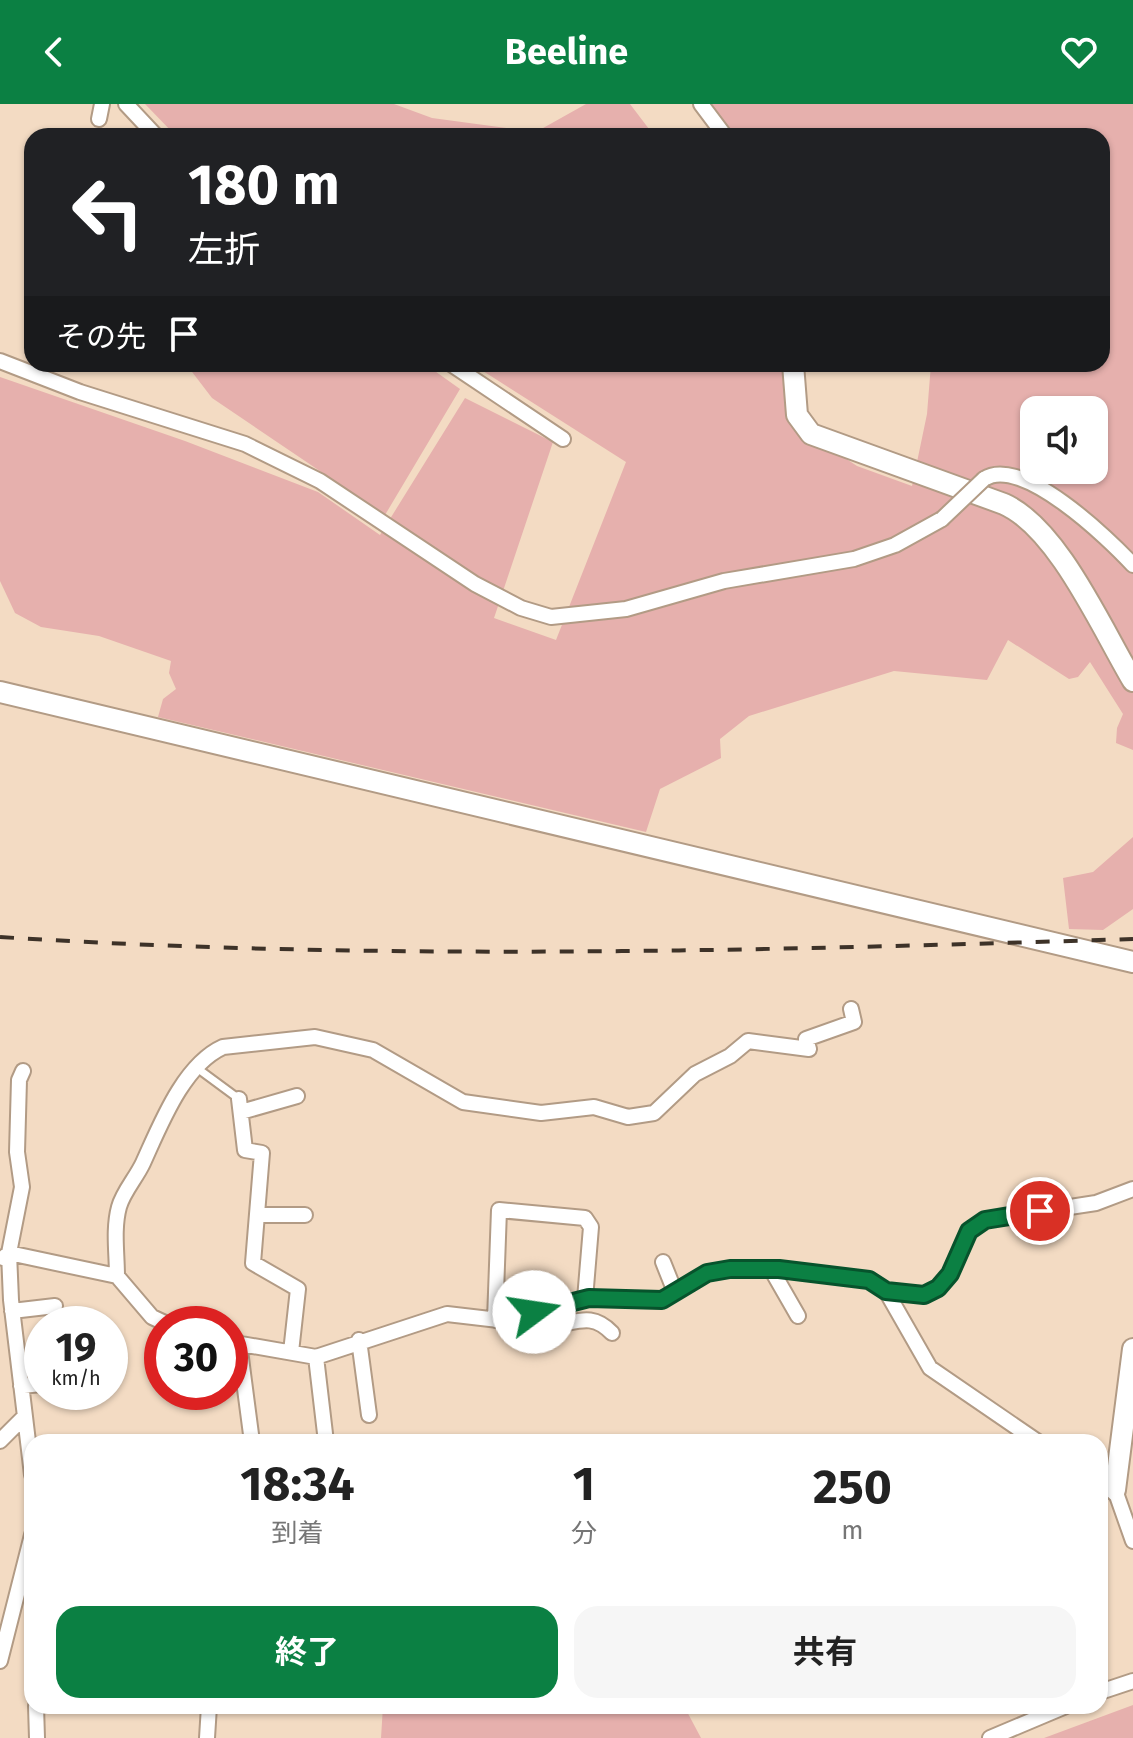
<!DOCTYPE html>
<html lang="ja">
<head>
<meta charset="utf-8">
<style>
  :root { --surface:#fff; --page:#f6f6f6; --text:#222; --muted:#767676; --accent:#0b8043 }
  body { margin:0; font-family:"Fira Sans","Noto Sans JP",sans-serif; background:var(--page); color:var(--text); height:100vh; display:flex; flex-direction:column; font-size:30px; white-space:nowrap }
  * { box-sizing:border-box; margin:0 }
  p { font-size:26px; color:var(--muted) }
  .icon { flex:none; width:44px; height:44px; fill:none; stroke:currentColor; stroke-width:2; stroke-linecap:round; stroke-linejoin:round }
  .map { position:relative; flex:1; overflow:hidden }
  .side { position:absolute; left:24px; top:1330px; width:1084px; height:280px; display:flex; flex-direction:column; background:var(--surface); border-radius:24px; box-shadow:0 2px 6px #0004 }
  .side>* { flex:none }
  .banner { position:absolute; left:24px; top:24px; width:1086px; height:244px; border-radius:24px; box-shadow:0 2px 6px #0004; background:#202124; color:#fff; overflow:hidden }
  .buttons { position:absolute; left:1020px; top:292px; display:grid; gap:16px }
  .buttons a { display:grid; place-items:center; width:88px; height:88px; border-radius:16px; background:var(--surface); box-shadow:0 2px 6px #0004; font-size:40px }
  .speed { position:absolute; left:24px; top:1202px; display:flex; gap:16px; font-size:40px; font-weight:700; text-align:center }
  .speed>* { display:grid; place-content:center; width:104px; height:104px; border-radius:50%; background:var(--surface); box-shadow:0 2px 6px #0004; line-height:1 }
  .speed small { font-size:20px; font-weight:400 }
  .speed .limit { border:12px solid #d22; background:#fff; color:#111 }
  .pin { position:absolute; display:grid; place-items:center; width:68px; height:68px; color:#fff; margin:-34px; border:4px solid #fff; border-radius:50%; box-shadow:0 2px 8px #0007 }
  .me { position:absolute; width:88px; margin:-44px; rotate:76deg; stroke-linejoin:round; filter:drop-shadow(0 0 6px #0008) }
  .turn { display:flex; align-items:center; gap:28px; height:168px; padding:0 32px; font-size:36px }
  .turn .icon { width:104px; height:104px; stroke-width:2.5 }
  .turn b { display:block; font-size:56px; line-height:68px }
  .then { display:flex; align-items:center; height:76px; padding:0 32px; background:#0003; gap:16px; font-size:30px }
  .eta { display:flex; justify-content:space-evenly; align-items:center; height:136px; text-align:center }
  .eta b { font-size:48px; font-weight:700; line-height:56px }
  .cta { display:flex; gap:16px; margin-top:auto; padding:16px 32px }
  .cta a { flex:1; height:92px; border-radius:24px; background:var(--accent); color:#fff; font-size:32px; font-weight:700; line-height:92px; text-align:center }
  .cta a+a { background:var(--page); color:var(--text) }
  header { display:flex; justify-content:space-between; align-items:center; height:104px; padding:0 32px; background:var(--accent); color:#fff; font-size:36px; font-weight:700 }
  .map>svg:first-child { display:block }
  .green { fill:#e6b0ad; fill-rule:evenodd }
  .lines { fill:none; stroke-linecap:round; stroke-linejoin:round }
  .lane-casing { stroke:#b29b85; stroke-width:11 }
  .street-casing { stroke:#b29b85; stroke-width:18 }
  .secondary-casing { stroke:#b29b85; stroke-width:24 }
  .lane { stroke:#fff; stroke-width:7 }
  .street { stroke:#fff; stroke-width:14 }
  .secondary { stroke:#fff; stroke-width:20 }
  .rail { stroke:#3d3228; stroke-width:4; stroke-dasharray:14 14; stroke-linecap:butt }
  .street-bridge-casing { stroke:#b29b85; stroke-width:18; stroke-linecap:butt }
  .street-bridge { stroke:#fff; stroke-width:14 }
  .route-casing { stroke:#07532c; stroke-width:20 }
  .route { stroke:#0b8043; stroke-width:14 }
</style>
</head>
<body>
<header><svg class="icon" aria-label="back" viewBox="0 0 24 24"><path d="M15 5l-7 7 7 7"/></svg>Beeline<svg class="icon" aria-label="heart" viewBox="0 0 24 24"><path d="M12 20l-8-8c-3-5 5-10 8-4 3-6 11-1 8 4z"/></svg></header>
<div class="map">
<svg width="1133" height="1634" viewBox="0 0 1133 1634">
  <rect width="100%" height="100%" fill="#f3dbc3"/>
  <!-- green -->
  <path class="green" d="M 145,0 L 394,0 L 432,14 L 536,28 L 586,0 L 630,0 L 649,25 L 649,32 L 176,32 Z
    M 710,0 L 1133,0 L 1133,646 L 1116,639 L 1117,624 L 1123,610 L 1090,558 L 1078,573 L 1069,575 L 1008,536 L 987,576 L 894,567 L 749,612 L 720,635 L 721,654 L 660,685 L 646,728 L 158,613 L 163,595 L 176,585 L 169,569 L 171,557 L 99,532 L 41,523 L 15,509 L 0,477 L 0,273 L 185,337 L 318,388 L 380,431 L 465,294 L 553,338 L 494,514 L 556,536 L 626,358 L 472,260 L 797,260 L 804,327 L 857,362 L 912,382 L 927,310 L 931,260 L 1102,260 L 1102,32 L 728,32 ZM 1034,306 L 1094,306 L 1094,366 L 1034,366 Z
    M 186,260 L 425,260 L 460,285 L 385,411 L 212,294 Z
    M 1133,733 L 1133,805 L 1103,826 L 1069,825 L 1063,774 L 1093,768 Z
    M 1133,1601 L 1133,1634 L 1044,1634 Z
    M 383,1602 L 684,1602 L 701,1634 L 381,1634 Z"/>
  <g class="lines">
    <defs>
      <path id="lane" d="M 197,964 L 239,995"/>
      <path id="street" d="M 126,0 L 156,32
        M 701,0 L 725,32
        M 99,15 L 102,0
        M 0,257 L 80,288 L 245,340 L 320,377 L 475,480 L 521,504 L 551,513 L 626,505 L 724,477 L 854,455 L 895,441 L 942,415
        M 451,260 L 563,335
        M 984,375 C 1021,350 1109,435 1133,461
        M 23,967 L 19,976 L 17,1048 L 22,1083 L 9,1149 L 11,1196 L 32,1371
        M 239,995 L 245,1046 L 262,1049 L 253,1159 L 298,1185 L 291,1248
        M 241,1008 L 297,992
        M 257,1111 L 305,1111
        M 3,1154 L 9,1149 L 117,1172 L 152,1213 L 167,1220
        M 663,1158 L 675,1188
        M 771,1165 L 798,1212
        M 117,1172 C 117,1150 113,1125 119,1103 C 123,1088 136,1074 143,1059 C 160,1022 183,961 223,943 L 315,933 L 373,946 L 463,998 L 541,1009 L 594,1003 L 628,1013 L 654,1009 L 695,970 L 730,952 L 748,937 L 809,945 L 806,935 L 854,918 L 851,905
        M 886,1187 L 930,1264 L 1038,1338
        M 12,1207 L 55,1202
        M 495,1216 L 499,1106 L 585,1114 L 591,1123 L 585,1195
        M 511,1218 C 522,1219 534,1222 544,1222 C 573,1222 589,1205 612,1229
        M 359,1236 L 369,1311
        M 230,1238 L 316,1253 L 447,1210 L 507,1217 L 589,1194 L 662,1196 L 707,1169 L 730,1165 L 779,1165 L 869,1176 L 886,1187 L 924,1191 L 938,1184 L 950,1170 L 969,1127 L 985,1116 L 1096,1099 L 1133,1085
        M 239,1239 L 252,1338
        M 316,1253 L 326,1338
        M 21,1282 L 42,1280
        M 0,1337 L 24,1313
        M 1100,1378 L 1115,1386 L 1133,1437
        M 0,1557 L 32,1431
        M 1100,1588 L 1133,1577
        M 36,1602 L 37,1634
        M 207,1634 L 209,1602
        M 990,1634 L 1066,1602"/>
      <path id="secondary" d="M 793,260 L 797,311 L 811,330 L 1004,400 C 1058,424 1102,525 1133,577
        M 0,588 L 1133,858
        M 1115,1386 L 1133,1245"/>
    </defs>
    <!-- lane casing -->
    <use href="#lane" class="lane-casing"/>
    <!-- street casing -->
    <use href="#street" class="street-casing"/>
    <!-- secondary casing -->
    <use href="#secondary" class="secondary-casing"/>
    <!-- lane -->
    <use href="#lane" class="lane"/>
    <!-- street -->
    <use href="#street" class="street"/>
    <!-- secondary -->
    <use href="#secondary" class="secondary"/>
    <!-- rail -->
    <path class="rail" d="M 0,833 C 377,857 756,847 1133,835"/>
    <defs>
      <path id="street-bridge" d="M 942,415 L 984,375"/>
    </defs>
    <!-- street-bridge casing -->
    <use href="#street-bridge" class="street-bridge-casing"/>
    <!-- street-bridge -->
    <use href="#street-bridge" class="street-bridge"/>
  </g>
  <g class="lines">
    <defs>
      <path id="route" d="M 534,1208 L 589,1194 L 662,1196 L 707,1169 L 730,1165 L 779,1165 L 869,1176 L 886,1187 L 924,1191 L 938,1184 L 950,1170 L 969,1127 L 985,1116 L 1040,1107"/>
    </defs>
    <!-- route casing -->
    <use href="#route" class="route-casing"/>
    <!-- route -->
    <use href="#route" class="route"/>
  </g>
</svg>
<div class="buttons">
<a><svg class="icon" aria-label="sound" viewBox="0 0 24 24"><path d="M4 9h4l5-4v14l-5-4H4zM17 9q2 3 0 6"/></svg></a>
</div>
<div class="speed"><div>19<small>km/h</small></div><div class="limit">30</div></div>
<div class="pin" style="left:1040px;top:1107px;background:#d93025"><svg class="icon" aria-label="arrive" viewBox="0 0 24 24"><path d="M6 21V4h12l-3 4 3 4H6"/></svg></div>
<svg class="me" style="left:534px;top:1208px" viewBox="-20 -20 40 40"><circle r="19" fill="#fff"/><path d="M0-13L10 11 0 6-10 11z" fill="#0b8043"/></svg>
<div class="banner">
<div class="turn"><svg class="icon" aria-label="left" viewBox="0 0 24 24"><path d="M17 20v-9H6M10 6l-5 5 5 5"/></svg><div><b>180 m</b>左折</div></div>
<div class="then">その先<svg class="icon" aria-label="arrive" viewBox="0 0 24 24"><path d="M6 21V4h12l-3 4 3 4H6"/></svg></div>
</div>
<section class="side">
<div class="eta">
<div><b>18:34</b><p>到着</p></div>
<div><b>1</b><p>分</p></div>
<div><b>250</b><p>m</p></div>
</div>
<div class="cta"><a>終了</a><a>共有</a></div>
</section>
</div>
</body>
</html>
